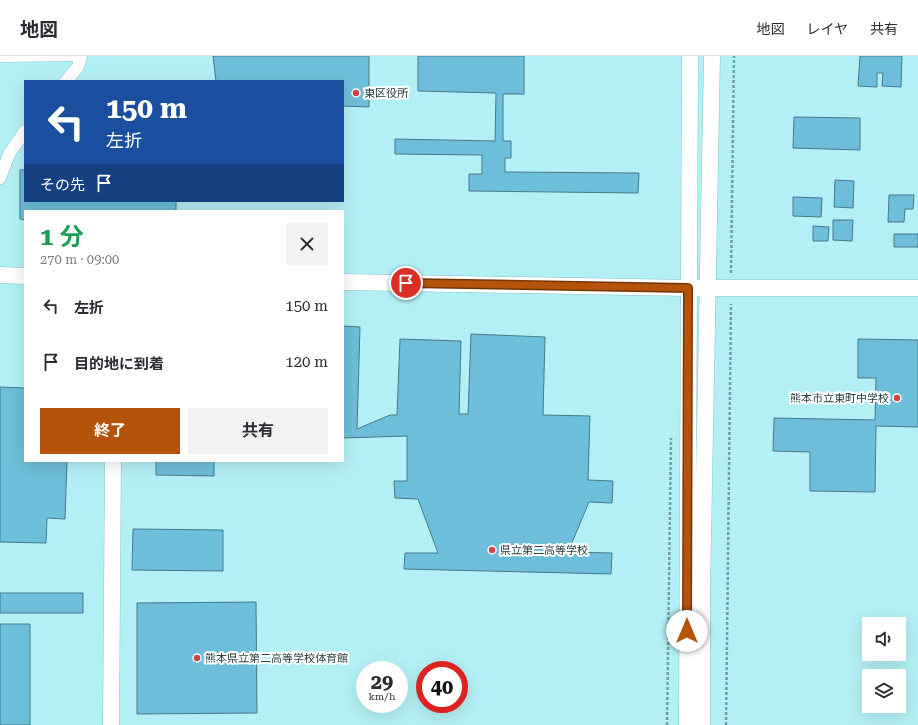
<!DOCTYPE html>
<html lang="ja">
<head>
<meta charset="utf-8">
<style>
  :root { --surface:#fff; --page:#f2f2f3; --text:#2b2b33; --muted:#7c7c81; --line:#e1e1e2; --accent:#b45309 }
  body { margin:0; font-family:"Roboto Serif","Noto Sans JP",serif; background:var(--page); color:var(--text); height:100vh; display:flex; flex-direction:column; font-size:15px; white-space:nowrap }
  * { box-sizing:border-box; margin:0 }
  p { font-size:13px; color:var(--muted) }
  .icon { flex:none; width:22px; height:22px; fill:none; stroke:currentColor; stroke-width:2; stroke-linecap:round; stroke-linejoin:round }
  .map { position:relative; flex:1; overflow:hidden }
  .sheet { position:absolute; left:24px; top:154px; width:320px; height:252px; display:flex; flex-direction:column; background:var(--surface); border-radius:0px; box-shadow:0 4px 16px #0002 }
  .sheet>* { flex:none }
  .top-card { position:absolute; left:24px; top:24px; width:320px; height:122px; border-radius:0px; box-shadow:0 4px 16px #0002; background:#1a4fa0; color:#fff; overflow:hidden }
  .tools { position:absolute; left:862px; top:561px; display:grid; gap:8px }
  .tools a { display:grid; place-items:center; width:44px; height:44px; border-radius:0px; background:var(--surface); box-shadow:0 4px 16px #0002; font-size:20px }
  .speed { position:absolute; left:356px; top:605px; display:flex; gap:8px; font-size:20px; font-weight:700; text-align:center }
  .speed>* { display:grid; place-content:center; width:52px; height:52px; border-radius:50%; background:var(--surface); box-shadow:0 4px 16px #0002; line-height:1 }
  .speed small { font-size:10px; font-weight:400 }
  .speed .limit { border:6px solid #d22; background:#fff; color:#111 }
  .pin { position:absolute; display:grid; place-items:center; width:34px; height:34px; color:#fff; margin:-17px; border:2px solid #fff; border-radius:50%; box-shadow:0 1px 4px #0007 }
  .me { position:absolute; width:44px; margin:-22px; rotate:0deg; stroke-linejoin:round; filter:drop-shadow(0 0 3px #0008) }
  .turn { display:flex; align-items:center; gap:14px; height:84px; padding:0 16px; font-size:18px }
  .turn .icon { width:52px; height:52px; stroke-width:2.5 }
  .turn b { display:block; font-size:28px; line-height:34px }
  .then { display:flex; align-items:center; height:38px; padding:0 16px; background:#0003; gap:8px; font-size:15px }
  .round { display:grid; place-items:center; flex:none; width:42px; height:42px; border-radius:0px; background:var(--page) }
  .overview { display:flex; align-items:center; justify-content:space-between; height:68px; padding:0 16px }
  h1 { font-size:24px; font-weight:700; line-height:30px; color:#1e9e55 }
  .primary-button { display:flex; gap:8px; margin-top:auto; padding:8px 16px }
  .primary-button a { flex:1; height:46px; border-radius:0px; background:var(--accent); color:#fff; font-size:16px; font-weight:700; line-height:46px; text-align:center }
  .primary-button a+a { background:var(--page); color:var(--text) }
  ul { padding:0; list-style:none }
  li { display:flex; align-items:center; gap:12px; height:56px; padding:0 16px }
  li div { flex:1 }
  li b { display:block; font-size:15px }
  li em { font-style:normal }
  header { display:flex; align-items:center; gap:24px; box-sizing:border-box; height:56px; padding:0 20px; background:var(--surface); border-bottom:1px solid var(--line) }
  header strong { font-size:19px }
  nav { display:flex; gap:22px; margin-inline-start:auto; font-size:14px }
  .map>svg:first-child { display:block }
  .building { fill:#6dbeda; stroke:#46798a }
  .lines { fill:none; stroke-linecap:round; stroke-linejoin:round }
  .service-casing { stroke:#88c3c8; stroke-width:7 }
  .minor-casing { stroke:#88c3c8; stroke-width:13 }
  .tertiary-casing { stroke:#88c3c8; stroke-width:17 }
  .path { stroke:#719ca0; stroke-width:2.5; stroke-dasharray:3 2; stroke-linecap:butt }
  .service { stroke:#fff; stroke-width:6 }
  .minor { stroke:#fff; stroke-width:12 }
  .tertiary { stroke:#fff; stroke-width:16 }
  .route-casing { stroke:#753606; stroke-width:10 }
  .route { stroke:#b45309; stroke-width:7 }
  .poi-dot { fill:#d34449; stroke:#fff; stroke-width:1.5 }
  .labels { text-anchor:middle; dominant-baseline:central; stroke-width:4; stroke-linejoin:round; paint-order:stroke }
  .poi-label { font-size:11px; fill:#294143; stroke:#fff; text-anchor:start }
</style>
</head>
<body>
<header>
<strong>地図</strong>
<nav><a>地図</a><a>レイヤ</a><a>共有</a></nav>
</header>
<div class="map">
<svg width="918" height="669" viewBox="0 0 918 669">
  <rect width="100%" height="100%" fill="#b3f0f5"/>
  <!-- building -->
  <path class="building" d="M 213,0 L 369,0 L 369,51 L 343,50 L 343,25 L 216,25 Z
    M 418,0 L 524,0 L 524,38 L 503,38 L 503,85 L 511,85 L 511,102 L 505,102 L 505,116 L 639,117 L 638,137 L 469,135 L 469,118 L 482,118 L 482,99 L 395,98 L 395,83 L 495,85 L 496,37 L 418,35 Z
    M 860,0 L 902,0 L 901,31 L 882,30 L 883,17 L 877,17 L 877,31 L 858,30 Z
    M 794,61 L 860,62 L 860,94 L 793,92 Z
    M 20,114 L 25,114 L 25,145 L 176,145 L 176,155 L 25,155 L 25,164 L 20,163 Z
    M 835,124 L 854,125 L 853,152 L 834,151 Z
    M 889,139 L 914,139 L 913,153 L 905,153 L 904,166 L 888,166 Z
    M 793,141 L 822,142 L 821,161 L 793,160 Z
    M 833,164 L 853,164 L 852,185 L 833,184 Z
    M 813,170 L 829,171 L 828,185 L 813,185 Z
    M 894,178 L 918,178 L 918,191 L 894,191 Z
    M 343,270 L 360,271 L 357,373 L 390,359 L 397,359 L 400,283 L 461,285 L 459,358 L 468,358 L 471,278 L 545,281 L 543,359 L 590,360 L 588,424 L 613,425 L 612,447 L 589,446 L 568,496 L 612,497 L 611,518 L 404,513 L 405,497 L 438,497 L 418,443 L 395,442 L 394,425 L 407,425 L 407,380 L 343,382 Z
    M 858,283 L 918,284 L 918,371 L 876,370 L 875,436 L 810,435 L 810,396 L 773,395 L 774,362 L 875,364 L 876,322 L 858,322 Z
    M 0,331 L 25,332 L 25,405 L 67,405 L 65,463 L 47,462 L 46,487 L 0,486 Z
    M 156,405 L 214,405 L 214,420 L 156,419 Z
    M 133,473 L 223,474 L 223,515 L 132,514 Z
    M 0,537 L 83,537 L 83,557 L 0,557 Z
    M 256,546 L 257,657 L 137,658 L 137,547 Z
    M 0,568 L 30,568 L 30,669 L 0,669 Z"/>
  <g class="lines">
    <defs>
      <path id="service" d="M 0,3 L 81,2"/>
      <path id="minor" d="M 66,25 L 78,11 L 81,0
        M 0,122 L 9,98 L 25,75"/>
      <path id="tertiary" d="M 0,219 L 25,220
        M 343,226 L 688,232 L 918,232
        M 111,669 L 113,405
        M 687,669 L 690,0
        M 702,669 L 702,536 L 712,0"/>
    </defs>
    <!-- service casing -->
    <use href="#service" class="service-casing"/>
    <!-- minor casing -->
    <use href="#minor" class="minor-casing"/>
    <!-- tertiary casing -->
    <use href="#tertiary" class="tertiary-casing"/>
    <!-- path -->
    <path class="path" d="M 731,217 L 734,0
      M 667,669 L 671,382
      M 726,669 L 731,248"/>
    <!-- service -->
    <use href="#service" class="service"/>
    <!-- minor -->
    <use href="#minor" class="minor"/>
    <!-- tertiary -->
    <use href="#tertiary" class="tertiary"/>
  </g>
  <g class="lines">
    <defs>
      <path id="route" d="M 406,227 L 688,232 L 687,575"/>
    </defs>
    <!-- route casing -->
    <use href="#route" class="route-casing"/>
    <!-- route -->
    <use href="#route" class="route"/>
  </g>
  <!-- markers -->
  <g class="poi-dot">
    <circle cx="356" cy="37" r="4"/>
    <circle cx="897" cy="342" r="4"/>
    <circle cx="492" cy="494" r="4"/>
    <circle cx="197" cy="602" r="4"/>
  </g>
  <g class="labels">
    <!-- poi labels -->
    <g class="poi-label">
      <text x="364" y="37">東区役所</text>
      <text x="889" y="342" text-anchor="end">熊本市立東町中学校</text>
      <text x="500" y="494">県立第二高等学校</text>
      <text x="205" y="602">熊本県立第二高等学校体育館</text>
    </g>
  </g>
</svg>
<div class="tools">
<a><svg class="icon" aria-label="sound" viewBox="0 0 24 24"><path d="M4 9h4l5-4v14l-5-4H4zM17 9q2 3 0 6"/></svg></a>
<a><svg class="icon" aria-label="layers" viewBox="0 0 24 24"><path d="M12 4l9 5-9 5-9-5zM3 14l9 5 9-5"/></svg></a>
</div>
<div class="speed"><div>29<small>km/h</small></div><div class="limit">40</div></div>
<div class="pin" style="left:406px;top:227px;background:#d93025"><svg class="icon" aria-label="arrive" viewBox="0 0 24 24"><path d="M6 21V4h12l-3 4 3 4H6"/></svg></div>
<svg class="me" style="left:687px;top:575px" viewBox="-20 -20 40 40"><circle r="19" fill="#fff"/><path d="M0-13L10 11 0 6-10 11z" fill="#b45309"/></svg>
<div class="top-card">
<div class="turn"><svg class="icon" aria-label="left" viewBox="0 0 24 24"><path d="M17 20v-9H6M10 6l-5 5 5 5"/></svg><div><b>150 m</b>左折</div></div>
<div class="then">その先<svg class="icon" aria-label="arrive" viewBox="0 0 24 24"><path d="M6 21V4h12l-3 4 3 4H6"/></svg></div>
</div>
<section class="sheet">
<div class="overview"><div><h1>1 分</h1><p>270 m · 09:00</p></div><a class="round"><svg class="icon" aria-label="close" viewBox="0 0 24 24"><path d="M6 6l12 12M18 6L6 18"/></svg></a></div>
<ul>
<li><svg class="icon" aria-label="left" viewBox="0 0 24 24"><path d="M17 20v-9H6M10 6l-5 5 5 5"/></svg><div><b>左折</b></div><em>150 m</em></li>
<li><svg class="icon" aria-label="arrive" viewBox="0 0 24 24"><path d="M6 21V4h12l-3 4 3 4H6"/></svg><div><b>目的地に到着</b></div><em>120 m</em></li>
</ul>
<div class="primary-button"><a>終了</a><a>共有</a></div>
</section>
</div>
</body>
</html>
